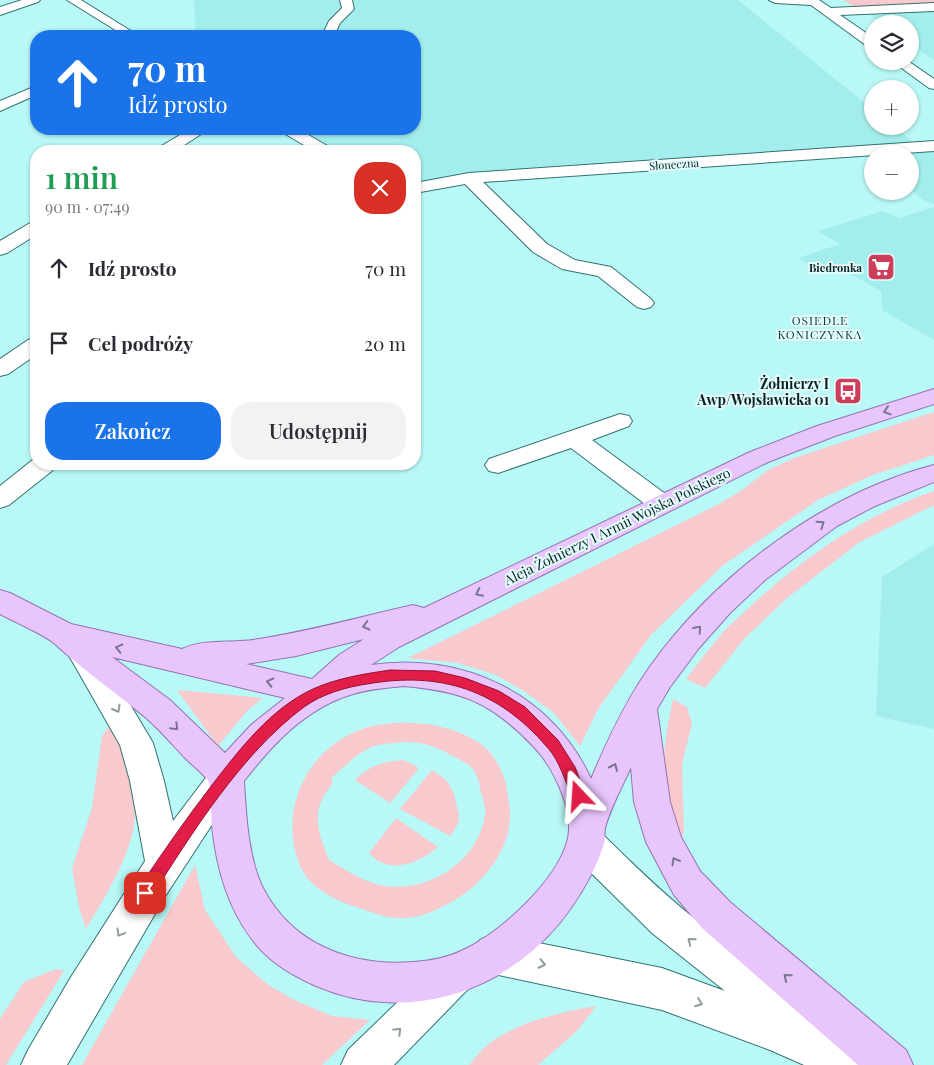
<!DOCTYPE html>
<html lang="pl">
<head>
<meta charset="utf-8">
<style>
  :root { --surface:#fff; --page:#f2f2f3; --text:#2b2b33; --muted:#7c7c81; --accent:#1a73e8 }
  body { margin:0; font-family:"Playfair Display",serif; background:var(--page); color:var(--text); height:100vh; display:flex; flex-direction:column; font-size:19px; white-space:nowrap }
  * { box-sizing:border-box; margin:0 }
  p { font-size:16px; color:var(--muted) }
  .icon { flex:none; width:28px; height:28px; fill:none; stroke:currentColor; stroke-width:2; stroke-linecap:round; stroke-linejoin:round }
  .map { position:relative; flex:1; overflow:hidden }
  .details { position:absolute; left:30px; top:145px; width:391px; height:325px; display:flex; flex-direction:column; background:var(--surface); border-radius:20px; box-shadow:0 1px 4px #0004 }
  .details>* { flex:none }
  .banner { position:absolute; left:30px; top:30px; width:391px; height:105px; border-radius:20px; box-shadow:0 1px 4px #0004; background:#1a73e8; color:#fff; overflow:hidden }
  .controls { position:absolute; left:864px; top:15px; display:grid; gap:10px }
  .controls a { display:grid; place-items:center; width:55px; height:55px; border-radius:50%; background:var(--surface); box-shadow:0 1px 4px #0004; font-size:25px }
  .pin { position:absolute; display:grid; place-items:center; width:42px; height:42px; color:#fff; margin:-21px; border-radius:10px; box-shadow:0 2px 8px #0006 }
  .me { position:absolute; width:55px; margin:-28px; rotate:340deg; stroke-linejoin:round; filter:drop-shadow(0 0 4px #0008) }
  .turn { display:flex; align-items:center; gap:18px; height:105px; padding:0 15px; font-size:22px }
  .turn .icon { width:65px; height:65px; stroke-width:2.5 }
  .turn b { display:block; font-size:35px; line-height:42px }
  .round { display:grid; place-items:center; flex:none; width:52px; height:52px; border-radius:20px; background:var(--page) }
  .overview { display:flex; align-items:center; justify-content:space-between; height:85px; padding:0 15px }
  h1 { font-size:30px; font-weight:600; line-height:38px; color:#1e9e55 }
  .cta { display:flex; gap:10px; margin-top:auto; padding:10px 15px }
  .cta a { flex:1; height:58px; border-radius:20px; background:var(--accent); color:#fff; font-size:20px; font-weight:600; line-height:58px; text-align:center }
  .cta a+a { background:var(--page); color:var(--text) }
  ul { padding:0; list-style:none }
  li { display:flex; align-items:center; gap:15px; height:75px; padding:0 15px }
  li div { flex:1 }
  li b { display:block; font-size:19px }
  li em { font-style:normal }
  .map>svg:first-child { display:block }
  .built { fill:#a3eeec }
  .green { fill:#f8cacd; fill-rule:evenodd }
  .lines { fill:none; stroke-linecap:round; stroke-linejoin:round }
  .minor-casing { stroke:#337271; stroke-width:2 }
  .major-casing { stroke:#9274af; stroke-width:2 }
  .minor { fill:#fff; fill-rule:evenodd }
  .major { fill:#e9c5fd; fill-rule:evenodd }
  .oneway { stroke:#797490 }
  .oneway2 { stroke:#909c9c }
  .route { fill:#e11d48; stroke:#92132f }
  .labels { text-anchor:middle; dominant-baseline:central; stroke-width:4; stroke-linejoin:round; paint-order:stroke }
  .far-street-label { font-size:11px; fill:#092323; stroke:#e4fdfc }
  .far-poi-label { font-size:11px; font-weight:bold; fill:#092323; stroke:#e4fdfc; text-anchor:end }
  .far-neighbourhood-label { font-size:12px; letter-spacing:1px; fill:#093d3c; stroke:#e4fdfc }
  .poi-label { font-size:14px; font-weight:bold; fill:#092323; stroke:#e4fdfc; text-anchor:end }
  .street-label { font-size:14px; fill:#092323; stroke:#e4fdfc }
</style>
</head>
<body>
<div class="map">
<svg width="934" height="1065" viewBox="0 0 934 1065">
  <rect width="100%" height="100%" fill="#b8f8f6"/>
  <!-- built -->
  <path class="built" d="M 194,0 L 738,0 L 872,109 L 872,126 L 894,126 L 919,147 L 492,176 L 415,188 L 415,151 L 326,151 L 288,129 L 415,129 L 415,36 L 196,36 Z
    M 934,10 L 934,60 L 910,44 L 910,24 L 882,24 L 866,13 Z
    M 934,151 L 934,204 L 923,200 L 910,188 L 910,154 L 903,154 Z
    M 934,207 L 934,340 L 882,310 L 881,291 L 849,273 L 823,273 L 798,258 L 840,244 L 818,231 L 883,211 L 900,218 Z
    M 934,544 L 934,729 L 876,716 L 882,577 Z"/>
  <!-- green -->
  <path class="green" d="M 844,0 L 934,0 L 934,4 L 854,7 Z
    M 934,412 L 934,455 L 873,475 L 818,500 L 722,566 L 651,635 L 598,709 L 580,746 L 554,713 L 525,692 L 496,675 L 458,663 L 408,658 L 719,504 L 742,490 L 768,470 L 794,458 Z
    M 934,491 L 934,505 L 860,542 L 787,598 L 745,638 L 705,688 L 686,679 C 698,663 711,647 724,631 C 732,622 743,614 752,605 C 804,557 866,514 934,491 Z
    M 177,690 L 263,698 L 248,710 L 218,746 Z
    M 673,699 L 687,707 L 692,723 L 682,765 L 684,834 L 681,837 C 669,827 663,774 664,758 C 665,738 669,719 673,699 Z
    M 112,722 C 119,742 130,763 134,784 C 144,837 112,885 86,929 L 79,907 L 72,868 L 92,808 L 102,736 Z
    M 395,723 C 424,722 452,726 478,742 C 493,751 504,772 507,789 C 508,796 509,804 510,811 C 512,853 477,891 442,907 C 428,914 414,919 398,918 C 386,918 373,913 362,909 C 342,903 321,894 307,878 C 301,870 297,859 295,850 C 283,798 313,745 365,728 C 374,725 385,724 395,723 ZM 406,742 C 423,742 434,746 449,754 C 456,758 466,762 472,768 C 477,773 480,785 481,793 C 483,799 486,808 485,815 C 478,864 423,897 376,884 C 359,879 344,869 329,860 C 317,829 310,810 333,783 L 331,778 C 345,767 360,749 378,745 C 387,743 397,743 406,742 Z
    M 404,760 L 419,768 L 390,803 L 355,780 C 369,766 384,761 404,760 Z
    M 432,770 L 445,779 L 453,791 L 459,815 L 458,824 L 450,836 L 400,809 Z
    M 396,818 L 438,847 C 419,863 389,876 369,853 Z
    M 195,865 L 205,910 L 236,957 L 267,984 L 294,1000 L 332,1016 L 370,1020 L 322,1065 L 82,1065 Z
    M 56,969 L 64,971 L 6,1065 L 0,1065 L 0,1019 L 24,982 Z
    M 596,1006 L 577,1031 L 538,1065 L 469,1065 C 475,1058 482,1049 490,1043 C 522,1020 558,1013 596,1006 Z"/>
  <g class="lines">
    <defs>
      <path id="minor" d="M 22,0 L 40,0 L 38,2 L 0,15 L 0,7 Z
        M 67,0 L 81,0 L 139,36 L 125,36 Z
        M 340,0 L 352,0 L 354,9 L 340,23 L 334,36 L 322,36 L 329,21 L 342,8 Z
        M 769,0 L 819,0 L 831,8 L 934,3 L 934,11 L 840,15 L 872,37 L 872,47 L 867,46 L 811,5 L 775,3 Z
        M 892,61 L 908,61 L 934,79 L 934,89 L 929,88 Z
        M 36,86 L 36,95 L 0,111 L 0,101 Z
        M 190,129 L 209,129 L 175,151 L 156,151 L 158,148 Z
        M 279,129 L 298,129 L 331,148 L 333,151 L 314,151 L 282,132 Z
        M 934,141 L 934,151 L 483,182 L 547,244 L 575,260 L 611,267 L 651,299 L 654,303 L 651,307 L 644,309 L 637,307 L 598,276 L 562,269 L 533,252 L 465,184 L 415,193 L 415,183 L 469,173 Z
        M 36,221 L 36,235 L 7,253 L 0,255 L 0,241 L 30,223 Z
        M 36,338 L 36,355 L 8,374 L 0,376 L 0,359 L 28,340 Z
        M 620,414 L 629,416 L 632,421 L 629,426 L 592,440 L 671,498 L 675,504 L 671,510 L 662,513 L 653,510 L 571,448 L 498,473 L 489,471 L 485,465 L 489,459 Z
        M 35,458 L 36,464 L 57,464 L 53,470 L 9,505 L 0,508 L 0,486 Z
        M 83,640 L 94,644 L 153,743 L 164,781 L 173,821 L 214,767 L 226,762 L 238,767 L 243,777 L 166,895 L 67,1065 L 21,1065 L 28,1050 L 71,977 L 145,861 L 130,781 L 120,745 L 67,652 L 72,644 Z
        M 586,827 L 599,831 C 630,861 661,892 695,919 C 757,968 825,1008 892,1050 L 899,1065 L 804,1065 L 770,1050 L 662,1010 L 494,974 L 480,968 L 474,954 L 480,940 L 494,934 L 662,968 L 725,991 L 652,933 L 573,855 L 568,843 L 573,831 Z
        M 455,954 L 469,960 L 475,974 L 469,988 L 394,1065 L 341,1065 L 348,1050 L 441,960 Z"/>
      <path id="major" d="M 934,389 L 934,404 L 835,436 L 768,462 L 399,647 L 371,665 C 462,651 553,694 591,779 C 607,741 625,702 649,668 C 715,575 823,494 934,465 L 934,482 L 875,506 L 837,526 L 765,580 L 730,613 L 699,648 L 670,687 L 657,709 L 670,802 L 681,837 L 700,871 L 730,902 L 906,1050 L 913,1065 L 858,1065 L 702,928 L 674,895 L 646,842 L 634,802 L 631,767 C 624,783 608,813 605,829 C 604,834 605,839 604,843 C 599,863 583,891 571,908 C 513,991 410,1026 316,986 C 291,975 267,961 251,938 C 227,906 216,865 212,826 C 211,817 211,788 209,782 C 206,776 191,764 185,758 C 172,744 159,729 145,717 C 115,692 83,670 55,644 C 47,636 13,621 0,614 L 0,590 L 10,593 L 71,624 L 182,649 C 201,639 231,643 253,640 C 307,632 360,617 413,605 L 424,608 L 750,452 L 817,426 ZM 364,639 L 339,655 L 312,679 L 246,664 L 296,656 ZM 112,657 L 285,698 L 251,725 L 225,753 L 170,700 ZM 403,686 C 462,691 491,702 533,746 C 553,766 576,813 567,842 C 555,883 499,934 461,951 C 447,958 429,961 413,962 C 353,967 292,945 263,888 C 248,857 246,815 244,781 C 272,745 305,709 350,695 C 367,689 385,688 403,686 Z"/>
    </defs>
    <!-- minor casing -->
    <use href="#minor" class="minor-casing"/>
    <!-- major casing -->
    <use href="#major" class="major-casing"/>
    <!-- minor -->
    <use href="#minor" class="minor"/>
    <!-- major -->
    <use href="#major" class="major"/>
  </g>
  <!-- one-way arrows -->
  <defs><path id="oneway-chevron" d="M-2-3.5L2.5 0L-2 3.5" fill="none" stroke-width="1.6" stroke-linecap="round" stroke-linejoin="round" transform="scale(1.25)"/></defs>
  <g class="oneway">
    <use href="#oneway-chevron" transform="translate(887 411) rotate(162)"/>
    <use href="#oneway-chevron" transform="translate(821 524) rotate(-34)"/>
    <use href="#oneway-chevron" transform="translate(479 593) rotate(154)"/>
    <use href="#oneway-chevron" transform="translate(366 626) rotate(166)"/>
    <use href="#oneway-chevron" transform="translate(698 629) rotate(-49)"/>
    <use href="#oneway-chevron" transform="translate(119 648) rotate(-167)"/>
    <use href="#oneway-chevron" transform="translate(270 682) rotate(-167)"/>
    <use href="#oneway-chevron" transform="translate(175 727) rotate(45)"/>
    <use href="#oneway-chevron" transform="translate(614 767) rotate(-66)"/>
    <use href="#oneway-chevron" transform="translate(675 861) rotate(-120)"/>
    <use href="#oneway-chevron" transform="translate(787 977) rotate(-140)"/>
  </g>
  <g class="oneway2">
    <use href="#oneway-chevron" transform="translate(117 709) rotate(60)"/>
    <use href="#oneway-chevron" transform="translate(120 933) rotate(121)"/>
    <use href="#oneway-chevron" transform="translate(691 941) rotate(-141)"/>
    <use href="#oneway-chevron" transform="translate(542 964) rotate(12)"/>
    <use href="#oneway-chevron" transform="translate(699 1003) rotate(20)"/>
    <use href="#oneway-chevron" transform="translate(398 1031) rotate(-45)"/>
  </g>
  <!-- route -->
  <path class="route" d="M 390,670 L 435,671 L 465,678 L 499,691 L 525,707 L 558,740 L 575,767 L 586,796 L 584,801 L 579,803 L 574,801 C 565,783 561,762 547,747 C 498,690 441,671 367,684 C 346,687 322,694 304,707 C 241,754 192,833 150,899 L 145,901 L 139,899 L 137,893 L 139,888 C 162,853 186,819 212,785 C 239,750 271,708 313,689 C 337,678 364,674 390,670 Z"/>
  <!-- icons -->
  <defs>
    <symbol id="supermarket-square" viewBox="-11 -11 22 22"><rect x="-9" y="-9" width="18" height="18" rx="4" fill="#cd3d5a" stroke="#e4fdfc"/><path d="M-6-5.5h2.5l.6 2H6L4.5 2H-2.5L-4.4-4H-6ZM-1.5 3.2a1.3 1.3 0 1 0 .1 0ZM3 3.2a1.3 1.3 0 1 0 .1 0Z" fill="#fff"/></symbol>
    <symbol id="bus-square" viewBox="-11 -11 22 22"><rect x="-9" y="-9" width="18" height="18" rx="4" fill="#cd3d5a" stroke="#e4fdfc"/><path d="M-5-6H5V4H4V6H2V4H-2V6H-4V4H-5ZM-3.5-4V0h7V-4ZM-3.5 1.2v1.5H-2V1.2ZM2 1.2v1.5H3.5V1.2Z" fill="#fff"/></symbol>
  </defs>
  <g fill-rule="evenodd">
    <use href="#supermarket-square" x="865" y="251" width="32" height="32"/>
    <use href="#bus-square" x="832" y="375" width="32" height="32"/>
  </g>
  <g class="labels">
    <!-- far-street labels -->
    <g class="far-street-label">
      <text transform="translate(674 164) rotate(-4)">Słoneczna</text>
    </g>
    <!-- far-poi labels -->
    <g class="far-poi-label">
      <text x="862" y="267">Biedronka</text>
    </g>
    <!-- far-neighbourhood labels -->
    <g class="far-neighbourhood-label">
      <text x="820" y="320">OSIEDLE<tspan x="820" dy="14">KONICZYNKA</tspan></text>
    </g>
    <!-- poi labels -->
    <g class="poi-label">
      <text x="829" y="383">Żołnierzy I<tspan x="829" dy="16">Awp/Wojsławicka 01</tspan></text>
    </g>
    <!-- street labels -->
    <g class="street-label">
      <text transform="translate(617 526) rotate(-26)">Aleja Żołnierzy I Armii Wojska Polskiego</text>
    </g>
  </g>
</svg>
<div class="controls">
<a><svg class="icon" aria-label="layers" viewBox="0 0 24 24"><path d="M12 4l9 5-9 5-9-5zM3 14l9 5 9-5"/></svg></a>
<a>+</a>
<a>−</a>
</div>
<div class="pin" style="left:145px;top:893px;background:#d93025"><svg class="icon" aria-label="arrive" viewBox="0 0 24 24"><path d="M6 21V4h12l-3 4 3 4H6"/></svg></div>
<svg class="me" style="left:579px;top:796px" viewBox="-20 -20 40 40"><path d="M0-17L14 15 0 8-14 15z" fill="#e11d48" stroke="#fff" stroke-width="4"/></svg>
<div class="banner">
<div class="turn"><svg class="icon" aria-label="ahead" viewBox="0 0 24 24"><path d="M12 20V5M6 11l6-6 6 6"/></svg><div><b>70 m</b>Idź prosto</div></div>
</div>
<section class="details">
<div class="overview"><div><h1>1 min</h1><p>90 m · 07:49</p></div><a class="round" style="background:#d93025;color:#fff"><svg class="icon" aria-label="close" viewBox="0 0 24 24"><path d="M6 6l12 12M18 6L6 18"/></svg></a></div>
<ul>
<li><svg class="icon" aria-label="ahead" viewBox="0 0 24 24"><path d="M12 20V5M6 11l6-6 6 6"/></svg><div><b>Idź prosto</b></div><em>70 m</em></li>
<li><svg class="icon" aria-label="arrive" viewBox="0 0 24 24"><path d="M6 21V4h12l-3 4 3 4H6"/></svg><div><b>Cel podróży</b></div><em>20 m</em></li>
</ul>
<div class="cta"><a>Zakończ</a><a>Udostępnij</a></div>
</section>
</div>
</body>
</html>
